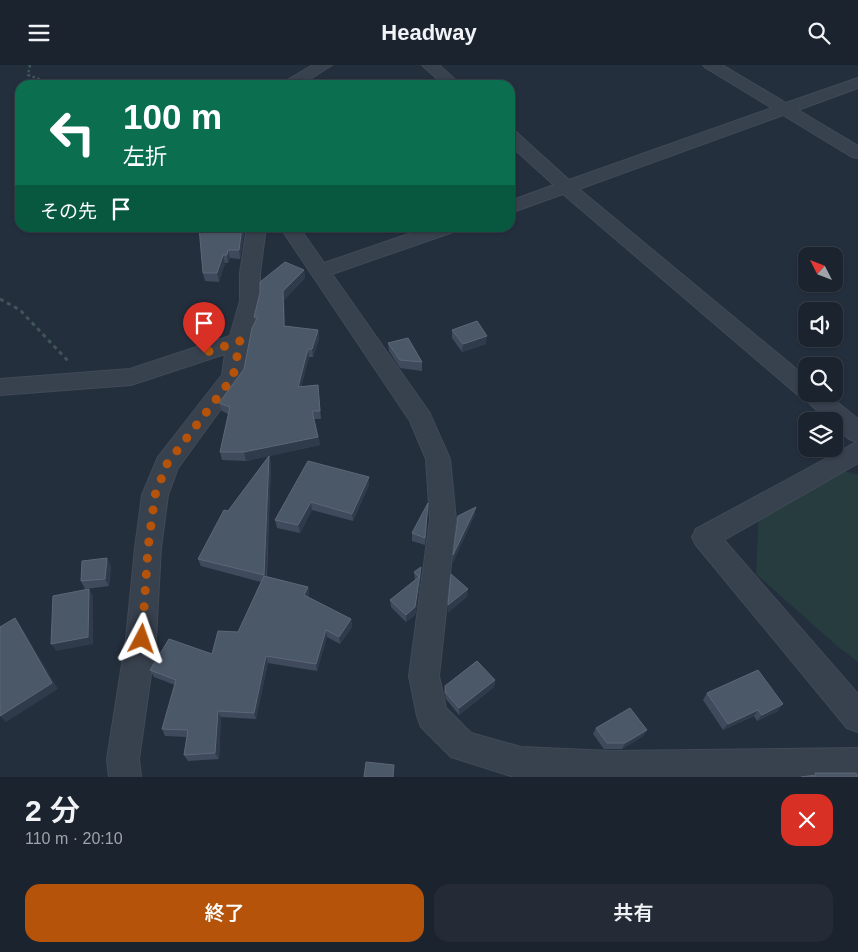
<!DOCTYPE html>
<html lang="ja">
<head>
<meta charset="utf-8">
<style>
  :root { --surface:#1b232e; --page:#242b36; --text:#f1f3f6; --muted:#a0a4aa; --line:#39404a; --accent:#b45309 }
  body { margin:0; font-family:Arial,"Noto Sans JP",sans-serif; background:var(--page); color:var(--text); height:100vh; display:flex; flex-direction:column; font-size:19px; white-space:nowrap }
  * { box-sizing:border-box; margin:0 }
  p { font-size:16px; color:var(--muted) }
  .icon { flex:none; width:28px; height:28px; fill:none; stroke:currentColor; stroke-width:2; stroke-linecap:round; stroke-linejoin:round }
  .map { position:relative; height:712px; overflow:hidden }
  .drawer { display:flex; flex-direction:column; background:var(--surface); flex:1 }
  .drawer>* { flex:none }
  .guide { position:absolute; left:15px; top:15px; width:500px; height:152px; border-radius:15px; box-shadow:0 1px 4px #0004,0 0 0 1px var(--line); background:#0b6e4f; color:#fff; overflow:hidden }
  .needle { width:32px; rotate:312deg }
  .buttons { position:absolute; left:798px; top:182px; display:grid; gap:10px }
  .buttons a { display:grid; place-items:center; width:45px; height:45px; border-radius:10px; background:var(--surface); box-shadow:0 1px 4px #0004,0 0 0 1px var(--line); font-size:25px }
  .pin { position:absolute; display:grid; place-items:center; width:42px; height:42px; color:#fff; margin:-51px -21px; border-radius:50% 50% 50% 0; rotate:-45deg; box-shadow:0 0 5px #0007 }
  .pin .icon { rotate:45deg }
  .me { position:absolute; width:55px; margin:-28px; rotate:4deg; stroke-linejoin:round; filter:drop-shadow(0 0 4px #0008) }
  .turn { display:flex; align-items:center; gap:18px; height:105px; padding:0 25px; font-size:22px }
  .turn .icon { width:65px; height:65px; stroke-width:2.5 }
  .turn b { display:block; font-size:35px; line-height:42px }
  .then { display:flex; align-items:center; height:48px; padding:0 25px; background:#0003; gap:10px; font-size:19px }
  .round { display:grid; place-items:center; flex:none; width:52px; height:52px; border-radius:15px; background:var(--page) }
  .head { display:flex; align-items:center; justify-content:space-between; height:85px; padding:0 25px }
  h1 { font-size:30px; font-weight:600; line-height:38px }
  .cta { display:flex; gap:10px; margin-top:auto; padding:10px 25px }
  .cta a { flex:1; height:58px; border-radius:15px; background:var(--accent); color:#fff; font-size:20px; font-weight:600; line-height:58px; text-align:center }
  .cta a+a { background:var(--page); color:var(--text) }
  header { display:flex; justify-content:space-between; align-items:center; height:65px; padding:0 25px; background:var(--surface); font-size:22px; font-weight:600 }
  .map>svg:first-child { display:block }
  .green { fill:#263c3f }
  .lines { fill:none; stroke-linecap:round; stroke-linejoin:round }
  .minor-casing { stroke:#414a57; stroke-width:2 }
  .path-far1 { stroke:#3f5557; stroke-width:2.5; stroke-dasharray:2.5 2.5; stroke-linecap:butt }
  .path { stroke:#3f5557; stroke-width:3; stroke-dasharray:4 4; stroke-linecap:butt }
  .minor { fill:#38414e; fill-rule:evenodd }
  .wall { fill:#3f4b5c }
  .shaded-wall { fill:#2f3b4b }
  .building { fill:#4b5868; stroke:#5c6777 }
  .route { stroke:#b45309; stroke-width:9; stroke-dasharray:0 16.2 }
</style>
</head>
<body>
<header><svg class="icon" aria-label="menu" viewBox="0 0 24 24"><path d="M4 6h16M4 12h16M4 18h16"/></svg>Headway<svg class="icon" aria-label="search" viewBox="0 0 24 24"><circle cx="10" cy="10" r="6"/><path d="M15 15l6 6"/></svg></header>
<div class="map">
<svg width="858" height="712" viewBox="0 0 858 712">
  <rect width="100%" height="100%" fill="#242f3e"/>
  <!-- green -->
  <path class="green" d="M 826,401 L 858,410 L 858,597 L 837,581 L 756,509 L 759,447 Z"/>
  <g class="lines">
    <defs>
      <path id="minor" d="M 313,0 L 332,0 L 301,20 L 282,20 L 284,17 Z
        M 422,0 L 439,0 L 461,20 L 444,20 Z
        M 703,0 L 722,0 L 786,38 L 858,13 L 858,23 L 798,45 L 858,81 L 858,93 L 852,92 L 783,50 L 579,124 L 806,312 L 806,329 L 827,329 L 858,354 L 858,398 L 724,475 L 858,629 L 858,667 L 847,663 L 696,480 L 692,472 L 696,464 L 857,377 L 849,374 L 834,361 L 834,356 L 828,356 L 802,331 L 798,330 L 563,129 L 510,148 L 510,136 L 554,120 L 510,80 L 510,66 L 516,67 L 569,115 L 772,43 L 706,3 Z
        M 247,162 L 266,162 L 260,208 L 260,236 L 246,294 L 244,312 L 178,403 L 168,430 L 161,483 L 156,574 L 139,694 L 141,712 L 109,712 L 107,694 L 126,574 L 135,483 L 142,430 L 158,392 L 222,310 L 225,289 L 131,320 L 0,330 L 0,314 L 130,304 L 230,271 L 240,236 L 240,208 Z
        M 280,162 L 299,162 L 324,198 L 429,162 L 458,162 L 456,166 L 332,209 L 429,347 L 450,394 L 456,454 L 439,611 L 446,643 L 471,668 L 521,682 L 612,686 L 858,683 L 858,712 L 514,712 L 451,692 L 421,662 L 417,651 L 409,611 L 430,454 L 426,394 L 410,356 Z"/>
    </defs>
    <!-- minor casing -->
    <use href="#minor" class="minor-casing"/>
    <!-- path-far1 -->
    <path class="path-far1" d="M 30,0 L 28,10 L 55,20"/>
    <!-- path -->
    <path class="path" d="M 0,234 L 20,245 L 69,297"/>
    <!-- minor -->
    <use href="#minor" class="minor"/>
  </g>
  <!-- wall -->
  <path class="wall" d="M 245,162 L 240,194 L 230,193 L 228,198 L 225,198 L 219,217 L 205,216 L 203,208 Z
    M 304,205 L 305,213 L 284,235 L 285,261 L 318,265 L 319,274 L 313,292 L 309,292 L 301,322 L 318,320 L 321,354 L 314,354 L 320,380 L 246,396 L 222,395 L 220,387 L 228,349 L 222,346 L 219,338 L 244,304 L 255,257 L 254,252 Z
    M 452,265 L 486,279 L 462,287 L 452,273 Z
    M 388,278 L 422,297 L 422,306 L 400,303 L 389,286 Z
    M 269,391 L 271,399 L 267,512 L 308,522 L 309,529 L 308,532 L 351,554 L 352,562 L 340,579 L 327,572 L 317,606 L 268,598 L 256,654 L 221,652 L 219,694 L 188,696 L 184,690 L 187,672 L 165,671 L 162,664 L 175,620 L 154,612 L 150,605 L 212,589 L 238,567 L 261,517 L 201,501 L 198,494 L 228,446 Z
    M 308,396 L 369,420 L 353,456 L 312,445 L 300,468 L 277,463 L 275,455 Z
    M 428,438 L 428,445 L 425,480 L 412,476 L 412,468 Z
    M 111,501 L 109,521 L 85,524 L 81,516 Z
    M 414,507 L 421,510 L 415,550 L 406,557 L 391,542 L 390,535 L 415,515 Z
    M 495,615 L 494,622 L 459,650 L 446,634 L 444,627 L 445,621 Z
    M 707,628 L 778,646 L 757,656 L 754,651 L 723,665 L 703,635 Z
    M 596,663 L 647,665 L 643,671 L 622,684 L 604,684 L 593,669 Z"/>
  <!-- shaded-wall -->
  <path class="shaded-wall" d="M 242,162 L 245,162 L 240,194 L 239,185 Z
    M 228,185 L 230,193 L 228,198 L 227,190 Z
    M 223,190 L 225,198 L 219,217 L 217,208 Z
    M 304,205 L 305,213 L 284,235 L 285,270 L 284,261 L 283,226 Z
    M 318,265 L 319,274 L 313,292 L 312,284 Z
    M 487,271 L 486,279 L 462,287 L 463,279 Z
    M 308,284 L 309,292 L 299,330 L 298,322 Z
    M 318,372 L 320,380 L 246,396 L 244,387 Z
    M 269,391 L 271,399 L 266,518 L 264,510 Z
    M 369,412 L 369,420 L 353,456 L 352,449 Z
    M 311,437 L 312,445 L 300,468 L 298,460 Z
    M 428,438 L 428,445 L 425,480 L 425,473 Z
    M 476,442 L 475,450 L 453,498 L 453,490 Z
    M 107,493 L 111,501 L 109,521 L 105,514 Z
    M 421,502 L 421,510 L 415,550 L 406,557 L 406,550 L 415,542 Z
    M 308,522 L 309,529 L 306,538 L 304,530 Z
    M 89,524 L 93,531 L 93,579 L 56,586 L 51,579 Z
    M 468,524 L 467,532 L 448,548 L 448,540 Z
    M 15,553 L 20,560 L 58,624 L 6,657 L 0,651 Z
    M 351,554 L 352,562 L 340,579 L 339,572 Z
    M 326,565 L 327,572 L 317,606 L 316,599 Z
    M 266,591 L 268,598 L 256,654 L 254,648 Z
    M 495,615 L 494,622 L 459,650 L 459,643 Z
    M 783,639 L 778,646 L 757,656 L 762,650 Z
    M 758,645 L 754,651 L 723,665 L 728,659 Z
    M 218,646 L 221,652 L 219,694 L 215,688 Z
    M 647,665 L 643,671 L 622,684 L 625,678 Z"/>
  <!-- building -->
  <path class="building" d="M 199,162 L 242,162 L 239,185 L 228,185 L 227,190 L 223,190 L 217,208 L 203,208 Z
    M 285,197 L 304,205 L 283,226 L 284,261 L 318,265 L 312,284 L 308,284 L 298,322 L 318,320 L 320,346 L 312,346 L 318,372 L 244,387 L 220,387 L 230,342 L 219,338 L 244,304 L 252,263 L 258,252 L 254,252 L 260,228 L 260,217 Z
    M 477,256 L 487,271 L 463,279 L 452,265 Z
    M 408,273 L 422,297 L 400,295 L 388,278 Z
    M 269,391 L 264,510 L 198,494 L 224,445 L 228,446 Z
    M 308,396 L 369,412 L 352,449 L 311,437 L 298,460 L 275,455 Z
    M 428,438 L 425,473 L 412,468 Z
    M 476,442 L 453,490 L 458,451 Z
    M 107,493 L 105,514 L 81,516 L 82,496 Z
    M 421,502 L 415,542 L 406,550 L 390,535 L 419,512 L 414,507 Z
    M 451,509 L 468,524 L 448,540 Z
    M 264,511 L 308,522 L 304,530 L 351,554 L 339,572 L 326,565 L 316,599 L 266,591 L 254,648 L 218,646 L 215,688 L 184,690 L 188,665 L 162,664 L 176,615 L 150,605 L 169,574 L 212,589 L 218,566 L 238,567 Z
    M 89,524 L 88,572 L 51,579 L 53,531 Z
    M 15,553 L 52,618 L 0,651 L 0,562 Z
    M 477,596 L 495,615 L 459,643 L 446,628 L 445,621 Z
    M 758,605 L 783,639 L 762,650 L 758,645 L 728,659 L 707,628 Z
    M 630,643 L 647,665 L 625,678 L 607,678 L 596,663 Z
    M 366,697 L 394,700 L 393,712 L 364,712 Z
    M 815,708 L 856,708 L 858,712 L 801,712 L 816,710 Z"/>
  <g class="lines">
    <!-- route -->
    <path class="route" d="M 142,574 L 148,483 L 155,430 L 167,399 L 233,312 L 240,276 L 204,288"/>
  </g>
</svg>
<div class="buttons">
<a><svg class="needle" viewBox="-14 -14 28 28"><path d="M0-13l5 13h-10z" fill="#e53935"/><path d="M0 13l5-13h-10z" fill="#a0a4aa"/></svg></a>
<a><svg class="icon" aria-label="sound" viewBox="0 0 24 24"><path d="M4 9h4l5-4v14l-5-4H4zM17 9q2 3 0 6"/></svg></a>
<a><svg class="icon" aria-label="search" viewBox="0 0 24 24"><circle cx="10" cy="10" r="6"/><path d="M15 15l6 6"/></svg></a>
<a><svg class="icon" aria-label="layers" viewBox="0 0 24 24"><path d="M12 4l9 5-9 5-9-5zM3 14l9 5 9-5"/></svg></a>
</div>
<div class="pin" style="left:204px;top:288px;background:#d93025"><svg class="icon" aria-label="arrive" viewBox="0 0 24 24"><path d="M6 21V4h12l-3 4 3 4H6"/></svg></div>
<svg class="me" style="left:142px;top:574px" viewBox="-20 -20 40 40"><path d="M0-17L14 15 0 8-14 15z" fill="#b45309" stroke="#fff" stroke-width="4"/></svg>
<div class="guide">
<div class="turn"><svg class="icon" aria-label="left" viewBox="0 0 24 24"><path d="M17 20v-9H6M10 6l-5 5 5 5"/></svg><div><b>100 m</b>左折</div></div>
<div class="then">その先<svg class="icon" aria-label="arrive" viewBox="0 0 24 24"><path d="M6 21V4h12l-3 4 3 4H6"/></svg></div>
</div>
</div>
<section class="drawer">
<div class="head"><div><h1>2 分</h1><p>110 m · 20:10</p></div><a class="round" style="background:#d93025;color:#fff"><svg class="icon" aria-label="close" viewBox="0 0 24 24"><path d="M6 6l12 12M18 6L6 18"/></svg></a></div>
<div class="cta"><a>終了</a><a>共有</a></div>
</section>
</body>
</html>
